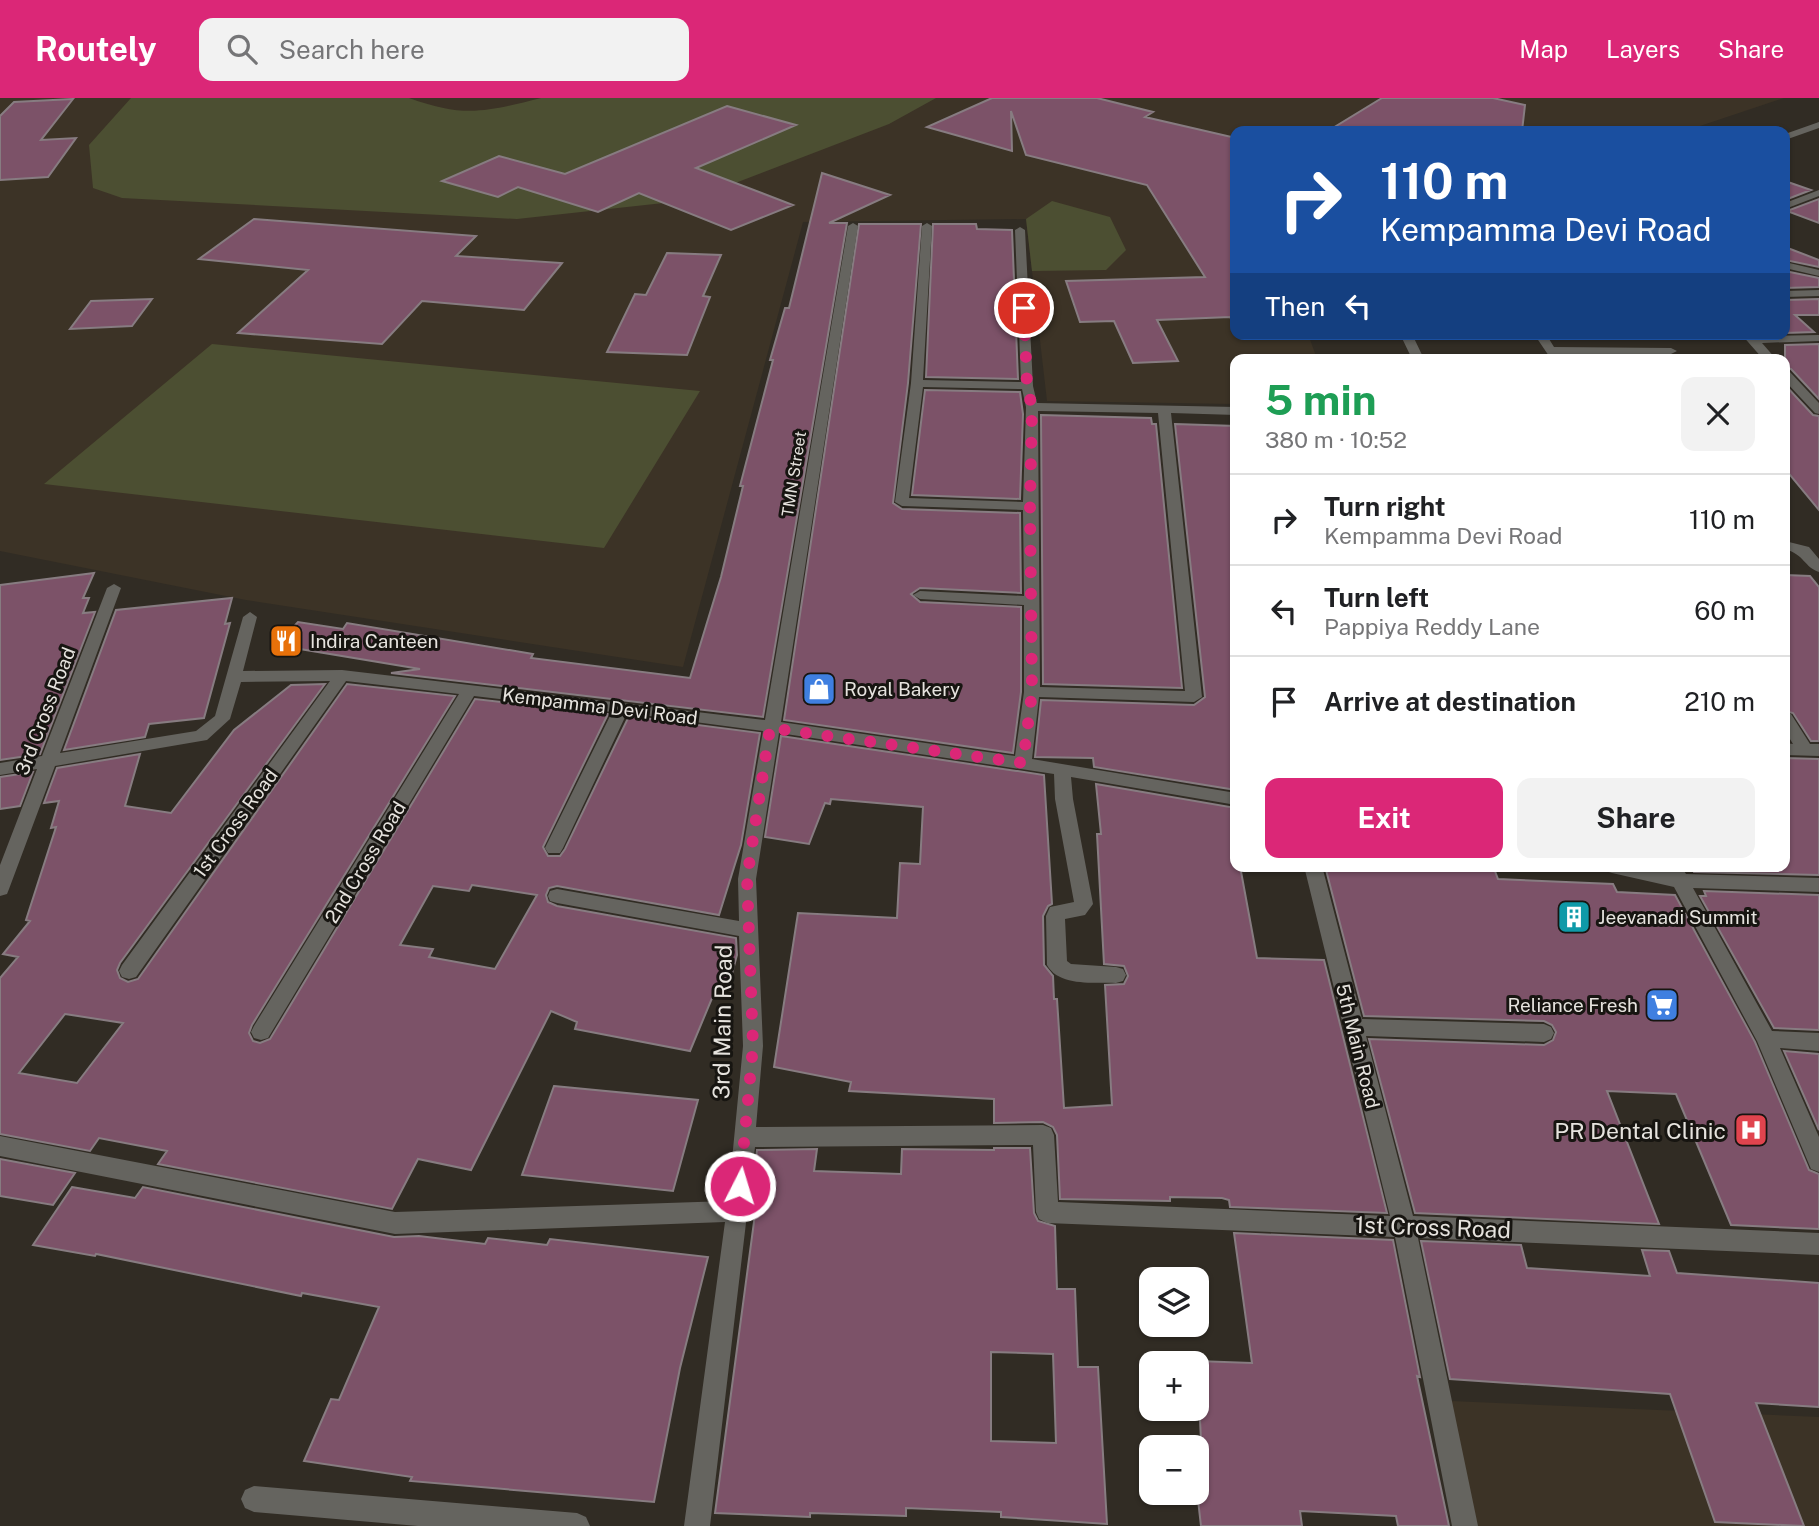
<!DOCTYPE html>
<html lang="en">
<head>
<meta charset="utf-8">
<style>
  :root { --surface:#fff; --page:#f2f2f2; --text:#202124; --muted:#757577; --line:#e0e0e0; --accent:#db2777 }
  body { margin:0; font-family:"Public Sans",sans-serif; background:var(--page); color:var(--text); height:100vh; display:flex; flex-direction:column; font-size:26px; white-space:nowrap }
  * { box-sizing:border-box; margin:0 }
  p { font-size:23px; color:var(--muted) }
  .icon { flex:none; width:38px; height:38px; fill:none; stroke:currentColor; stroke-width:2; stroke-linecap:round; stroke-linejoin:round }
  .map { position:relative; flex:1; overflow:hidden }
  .sheet { position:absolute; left:1230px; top:256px; width:560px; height:518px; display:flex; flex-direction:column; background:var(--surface); border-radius:14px; box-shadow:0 2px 5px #0004 }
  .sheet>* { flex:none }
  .banner { position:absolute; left:1230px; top:28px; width:560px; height:214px; border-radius:14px; box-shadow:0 2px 5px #0004; background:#1a4fa0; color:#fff; overflow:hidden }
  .controls { position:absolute; left:1139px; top:1169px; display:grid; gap:14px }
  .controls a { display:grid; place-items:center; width:70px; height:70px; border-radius:14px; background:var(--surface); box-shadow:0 2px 5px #0004; font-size:35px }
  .pin { position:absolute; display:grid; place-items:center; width:60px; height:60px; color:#fff; margin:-30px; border:4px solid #fff; border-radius:50%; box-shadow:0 2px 7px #0007 }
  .me { position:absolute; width:77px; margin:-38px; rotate:5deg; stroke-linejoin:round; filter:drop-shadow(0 0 5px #0008) }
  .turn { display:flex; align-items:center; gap:24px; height:147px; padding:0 35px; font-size:32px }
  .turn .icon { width:91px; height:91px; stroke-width:2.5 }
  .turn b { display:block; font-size:49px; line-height:60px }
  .then { display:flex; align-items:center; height:66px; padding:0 35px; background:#0003; gap:14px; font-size:26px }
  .round { display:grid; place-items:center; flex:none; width:74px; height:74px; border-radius:14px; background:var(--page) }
  .summary { display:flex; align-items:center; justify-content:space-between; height:119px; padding:0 35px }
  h1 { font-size:42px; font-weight:700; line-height:52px; color:#1e9e55 }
  .action { display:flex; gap:14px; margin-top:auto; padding:14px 35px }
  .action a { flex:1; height:80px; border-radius:14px; background:var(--accent); color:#fff; font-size:28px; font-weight:700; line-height:80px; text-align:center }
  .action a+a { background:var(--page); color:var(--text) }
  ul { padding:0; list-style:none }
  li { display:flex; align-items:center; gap:21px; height:91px; padding:0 35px; border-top:2px solid var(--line) }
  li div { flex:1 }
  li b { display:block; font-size:26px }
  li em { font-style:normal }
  header { display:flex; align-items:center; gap:42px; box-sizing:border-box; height:98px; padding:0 35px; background:var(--accent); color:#fff }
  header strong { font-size:33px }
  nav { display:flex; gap:38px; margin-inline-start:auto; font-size:24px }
  .search { width:490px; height:63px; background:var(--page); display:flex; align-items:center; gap:18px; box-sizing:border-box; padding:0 24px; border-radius:14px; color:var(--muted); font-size:26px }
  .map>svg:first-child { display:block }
  .built { fill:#3c3326 }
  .green { fill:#4c4f32 }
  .building { fill:#7c5268; stroke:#877c81; stroke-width:2; fill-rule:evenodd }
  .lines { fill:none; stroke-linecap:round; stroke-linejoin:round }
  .street { fill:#65645f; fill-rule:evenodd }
  .route { stroke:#db2777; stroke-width:12; stroke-dasharray:0 21.6 }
  .labels { text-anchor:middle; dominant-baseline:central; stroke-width:6; stroke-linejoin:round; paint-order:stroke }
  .far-street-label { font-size:16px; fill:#e6e3de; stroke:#171511 }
  .poi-label { font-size:19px; fill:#e6e3de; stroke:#171511; text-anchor:start }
  .street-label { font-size:19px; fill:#e6e3de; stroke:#171511 }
  .near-street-label { font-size:23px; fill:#e6e3de; stroke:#171511 }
  .near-poi-label { font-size:23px; fill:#e6e3de; stroke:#171511; text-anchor:end }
</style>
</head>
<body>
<header>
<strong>Routely</strong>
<div class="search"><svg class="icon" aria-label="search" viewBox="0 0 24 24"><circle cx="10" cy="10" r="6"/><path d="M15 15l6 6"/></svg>Search here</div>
<nav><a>Map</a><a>Layers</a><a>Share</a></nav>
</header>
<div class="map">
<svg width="1819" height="1428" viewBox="0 0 1819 1428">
  <rect width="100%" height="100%" fill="#312c24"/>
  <!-- built -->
  <path class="built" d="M 0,0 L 1784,0 L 1685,33 L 1236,33 L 1236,236 L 1308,236 L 1316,258 L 1236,261 L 1235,306 L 1047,303 L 1026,121 L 803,124 L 683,569 L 246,502 L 0,453 Z
    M 1451,1303 L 1819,1319 L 1819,1428 L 1476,1428 Z"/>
  <!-- green -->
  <path class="green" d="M 131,0 L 409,0 C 464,20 486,14 541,0 L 936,0 L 889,26 L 691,102 L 517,121 L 122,100 L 93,90 L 89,47 Z
    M 1052,103 L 1110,119 L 1126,152 L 1106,172 L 1032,173 L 1026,121 Z
    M 212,246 L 700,293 L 604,450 L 44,386 Z"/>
  <!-- building -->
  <path class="building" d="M 992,0 L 1097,0 L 1153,14 L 1145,19 L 1236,40 L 1236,229 L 1230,219 L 1157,222 L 1178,263 L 1133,265 L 1114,223 L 1080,224 L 1066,183 L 1205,179 L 1147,87 L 1026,57 L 1011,13 L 1012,53 L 927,29 Z
    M 1382,0 L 1493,0 L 1525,7 L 1522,33 L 1328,33 Z
    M 73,1 L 41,42 L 76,40 L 48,79 L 0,82 L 0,18 L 14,4 Z
    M 727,8 L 796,27 L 696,70 L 793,107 L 731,132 L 639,95 L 598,114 L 518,89 L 498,99 L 442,83 L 499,58 L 565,76 Z
    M 822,75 L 890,97 L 829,125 L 847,125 L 763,619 L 391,575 L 420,571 L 276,547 L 298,524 L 343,531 L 347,525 L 533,556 L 531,560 L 690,580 L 721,479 L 743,388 L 740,388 L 773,262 L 770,262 L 785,210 L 789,210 Z
    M 1785,83 L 1811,92 L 1785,102 Z
    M 1819,101 L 1819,125 L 1787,113 Z
    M 254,121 L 476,138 L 456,158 L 562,165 L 524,212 L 422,203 L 382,246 L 238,235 L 308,172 L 199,161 Z
    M 859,126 L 921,126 L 908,285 L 893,405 L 902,411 L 1020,415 L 1021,495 L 920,490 L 911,496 L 920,504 L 1021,509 L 1021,594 L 1013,655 L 784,622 Z
    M 933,126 L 976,126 L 977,131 L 1012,132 L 1018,281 L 926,279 Z
    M 1785,149 L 1819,162 L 1819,169 L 1785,162 Z
    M 667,155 L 721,157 L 703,198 L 710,199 L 687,257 L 607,254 L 635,196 L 646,197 Z
    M 1785,173 L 1819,180 L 1819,189 L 1785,190 Z
    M 152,201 L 132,228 L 70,231 L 91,203 Z
    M 1819,201 L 1819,217 L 1795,217 L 1814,234 L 1785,235 L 1785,202 Z
    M 1819,246 L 1819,301 L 1791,271 L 1785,270 L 1785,247 Z
    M 1785,287 L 1813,317 L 1819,318 L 1819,412 L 1785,371 Z
    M 925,292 L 1020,294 L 1023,316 L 1020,401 L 912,397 Z
    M 1041,317 L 1151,320 L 1152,326 L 1156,326 L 1182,590 L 1043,586 Z
    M 1175,326 L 1236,328 L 1236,692 L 1094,669 L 1093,660 L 1035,659 L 1041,602 L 1194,607 L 1205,599 Z
    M 94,475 L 83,500 L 89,500 L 83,515 L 95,514 L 40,656 L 0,662 L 0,487 Z
    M 1785,477 L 1810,478 L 1819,489 L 1819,643 L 1811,643 L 1793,615 L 1785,613 Z
    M 232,500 L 225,526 L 230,525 L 204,620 L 149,626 L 145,639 L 64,652 L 116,512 Z
    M 325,586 L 120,865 L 117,872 L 120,880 L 128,884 L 138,881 L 347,586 L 455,598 L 252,927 L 249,935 L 253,943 L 260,945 L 270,941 L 475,601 L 608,616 L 543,749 L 548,758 L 560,758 L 565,751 L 629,618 L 760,635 L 741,747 L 719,817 L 557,788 L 549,790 L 546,797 L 548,804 L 557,808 L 736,840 L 737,857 L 730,883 L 720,881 L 690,953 L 575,931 L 577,924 L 551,913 L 471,1072 L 418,1061 L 392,1111 L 158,1066 L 167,1053 L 99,1040 L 90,1053 L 0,1036 L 0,880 L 18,859 L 3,856 L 30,823 L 26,822 L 56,729 L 51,730 L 59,703 L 44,705 L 57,670 L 140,656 L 125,708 L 171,715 L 234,632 L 291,587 ZM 472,787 L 537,797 L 495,871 L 429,859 L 433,851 L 400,847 L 433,788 L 469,793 ZM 65,916 L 123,925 L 77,985 L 19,975 Z
    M 781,638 L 1044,677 L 1052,806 L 1048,808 L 1043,818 L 1044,867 L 1053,878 L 1054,901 L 1057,901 L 1064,1010 L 1112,1007 L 1105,887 L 1124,886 L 1128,878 L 1124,868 L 1104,866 L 1097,736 L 1101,736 L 1096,686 L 1236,710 L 1236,768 L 1240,768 L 1257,860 L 1324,862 L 1387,1115 L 1230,1109 L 1229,1102 L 1222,1100 L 1170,1099 L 1170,1103 L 1060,1101 L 1057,1037 L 1053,1029 L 1043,1024 L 994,1025 L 994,1001 L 849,993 L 851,984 L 774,969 L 798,815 L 897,820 L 900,765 L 920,766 L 923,709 L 831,701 L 830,706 L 825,705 L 809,746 L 765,739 Z
    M 1785,660 L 1819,661 L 1819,777 L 1694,774 L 1692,768 L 1785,768 Z
    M 33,674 L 20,708 L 0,711 L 0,679 Z
    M 1325,768 L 1493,768 L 1498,781 L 1613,786 L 1617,794 L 1675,797 L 1755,944 L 1809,1072 L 1819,1076 L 1819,1131 L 1731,1127 L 1676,996 L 1607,993 L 1659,1126 L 1415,1115 L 1369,941 L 1544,947 L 1553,942 L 1556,934 L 1552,927 L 1544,923 L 1364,918 Z
    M 1704,793 L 1819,797 L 1819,932 L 1774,930 L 1700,798 L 1706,798 Z
    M 1784,953 L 1819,956 L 1819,1032 Z
    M 554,988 L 698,1002 L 673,1093 L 522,1077 Z
    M 994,1050 L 1030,1050 L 1034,1115 L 1038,1123 L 1055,1128 L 1057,1191 L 1075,1191 L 1078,1269 L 1098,1269 L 1107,1426 L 1001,1419 L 1001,1414 L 906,1410 L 906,1418 L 810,1415 L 810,1419 L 715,1415 L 760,1079 L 754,1078 L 757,1052 L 817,1051 L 814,1073 L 901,1076 L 902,1051 L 994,1052 ZM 991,1254 L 1053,1256 L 1056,1345 L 991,1343 Z
    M 0,1061 L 75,1075 L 53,1107 L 0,1098 Z
    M 72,1089 L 135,1100 L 143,1089 L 394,1139 L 419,1138 L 485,1146 L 488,1140 L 547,1147 L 550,1141 L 708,1159 L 680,1270 L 654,1404 L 410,1383 L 412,1379 L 304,1363 L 331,1301 L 339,1302 L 379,1209 L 302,1195 L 301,1198 L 96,1156 L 95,1158 L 33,1147 Z
    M 1234,1135 L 1393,1142 L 1420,1279 L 1417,1278 L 1449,1428 L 1398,1428 L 1396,1418 L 1300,1413 L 1302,1428 L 1201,1428 L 1197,1393 L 1197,1342 L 1201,1342 L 1197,1263 L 1252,1265 Z
    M 1421,1143 L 1521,1147 L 1527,1170 L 1650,1178 L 1642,1152 L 1669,1153 L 1677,1175 L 1819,1185 L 1819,1309 L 1756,1305 L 1804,1428 L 1715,1424 L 1670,1296 L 1450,1281 Z"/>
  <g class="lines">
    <!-- street -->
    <path class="street" d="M 1819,24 L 1819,30 L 1785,42 L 1785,36 Z
      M 1819,92 L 1819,98 L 1785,111 L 1785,105 Z
      M 853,125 L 858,128 L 781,624 L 1015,658 L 1024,594 L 1024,507 L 920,501 L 913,497 L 920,493 L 1024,498 L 1023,412 L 902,408 L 895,404 L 911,285 L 922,128 L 927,125 L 932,128 L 923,282 L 1021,284 L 1015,132 L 1020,129 L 1025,132 L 1033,288 L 1037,305 L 1236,309 L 1236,317 L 1171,315 L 1202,599 L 1194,604 L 1039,599 L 1032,661 L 1236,695 L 1236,707 L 1071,679 L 1073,701 L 1093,806 L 1085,817 L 1065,821 L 1067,863 L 1071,866 L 1116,869 L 1123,871 L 1126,877 L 1123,883 L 1116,885 C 1095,884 1059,889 1047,867 L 1046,818 L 1050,809 L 1074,804 L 1055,701 L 1054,676 L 779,635 L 756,781 L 763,948 L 756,1029 L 1043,1027 L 1051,1030 L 1054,1037 L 1058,1104 L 1390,1118 L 1304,768 L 1322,768 L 1362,921 L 1544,926 L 1551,929 L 1554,935 L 1551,941 L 1544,944 L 1366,938 L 1413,1118 L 1819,1135 L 1819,1157 L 1418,1140 L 1478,1428 L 1452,1428 L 1395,1139 L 1047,1125 L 1039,1121 L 1036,1114 L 1033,1047 L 755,1049 L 710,1428 L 684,1428 L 725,1124 L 395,1136 L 0,1058 L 0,1038 L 395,1114 L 728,1103 L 743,948 L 739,838 L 557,805 L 550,803 L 548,798 L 550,793 L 557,791 L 739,823 L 738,781 L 763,633 L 627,615 L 563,750 L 560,755 L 548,755 L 545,750 L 612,614 L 474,598 L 268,940 L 261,942 L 254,940 L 251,934 L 254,928 L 459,596 L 346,583 L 136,879 L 129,881 L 122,879 L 119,873 L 122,867 L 330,583 L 241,584 L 230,621 L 207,642 L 55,668 L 9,791 L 7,796 L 0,798 L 0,767 L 37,671 L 0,677 L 0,665 L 42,658 L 107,490 L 114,486 L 121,490 L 60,655 L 196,633 L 215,618 L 243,519 L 250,514 L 257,519 L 243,573 L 342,572 L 765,622 L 848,128 ZM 923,289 L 1022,291 L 1026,309 L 1023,404 L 909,400 ZM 1038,313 L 1158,315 L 1185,593 L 1040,589 Z
      M 1785,164 L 1819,172 L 1819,178 L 1785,170 Z
      M 1819,192 L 1819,198 L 1785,199 L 1785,193 Z
      M 1400,236 L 1412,236 L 1424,261 L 1412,261 Z
      M 1534,236 L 1546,236 L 1554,249 L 1671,250 L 1677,253 L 1671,256 L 1559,256 L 1563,261 L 1551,261 Z
      M 1741,236 L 1756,238 L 1819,237 L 1819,243 L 1762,245 L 1776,261 L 1763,261 Z
      M 1785,272 L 1789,273 L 1819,305 L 1819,316 L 1815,315 L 1785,283 Z
      M 1785,443 L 1809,449 L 1819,461 L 1819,474 C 1804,469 1805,457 1785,451 Z
      M 1785,615 L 1791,616 L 1810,646 L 1819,646 L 1819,658 L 1785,657 L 1785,645 L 1793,646 L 1785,633 Z
      M 1603,768 L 1644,768 L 1666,773 L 1663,768 L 1681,768 L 1686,776 L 1819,780 L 1819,794 L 1693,790 L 1772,933 L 1819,935 L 1819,953 L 1780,950 L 1819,1039 L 1819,1074 L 1811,1071 L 1757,943 L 1674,789 L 1612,775 L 1606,773 Z
      M 254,1388 L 577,1415 L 586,1419 L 590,1428 L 418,1428 L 254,1414 L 245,1410 L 241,1401 L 245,1392 Z"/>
  </g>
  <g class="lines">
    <!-- route -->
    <path class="route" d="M 740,1088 L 753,948 L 747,780 L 770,630 L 1023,665 L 1032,594 L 1030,408 L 1032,309 L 1027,288 L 1024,210"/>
  </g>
  <!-- icons -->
  <defs>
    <symbol id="restaurant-square" viewBox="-11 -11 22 22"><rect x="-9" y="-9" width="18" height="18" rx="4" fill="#e8710a" stroke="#171511"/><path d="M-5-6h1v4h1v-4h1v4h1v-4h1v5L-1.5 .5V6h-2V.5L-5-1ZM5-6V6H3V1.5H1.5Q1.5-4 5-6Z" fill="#fff"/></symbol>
    <symbol id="shop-square" viewBox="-11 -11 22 22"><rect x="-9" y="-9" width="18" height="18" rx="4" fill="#3f7fe0" stroke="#171511"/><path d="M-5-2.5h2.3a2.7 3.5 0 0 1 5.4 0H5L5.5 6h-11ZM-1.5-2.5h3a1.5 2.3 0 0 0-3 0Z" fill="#fff"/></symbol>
    <symbol id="building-square" viewBox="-11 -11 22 22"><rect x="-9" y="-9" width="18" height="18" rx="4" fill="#0f9aa8" stroke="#171511"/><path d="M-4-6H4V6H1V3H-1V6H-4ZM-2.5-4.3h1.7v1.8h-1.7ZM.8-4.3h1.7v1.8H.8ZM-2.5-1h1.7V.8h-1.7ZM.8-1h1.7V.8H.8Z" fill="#fff"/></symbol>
    <symbol id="supermarket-square" viewBox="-11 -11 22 22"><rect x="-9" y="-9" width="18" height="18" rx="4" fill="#3f7fe0" stroke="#171511"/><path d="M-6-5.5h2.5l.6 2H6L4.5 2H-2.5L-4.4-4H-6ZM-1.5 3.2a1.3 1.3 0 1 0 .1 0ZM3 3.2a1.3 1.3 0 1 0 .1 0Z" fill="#fff"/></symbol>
    <symbol id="hospital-square" viewBox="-11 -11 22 22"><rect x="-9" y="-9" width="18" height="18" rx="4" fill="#e0444e" stroke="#171511"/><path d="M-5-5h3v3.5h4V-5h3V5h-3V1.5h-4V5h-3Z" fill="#fff"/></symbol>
  </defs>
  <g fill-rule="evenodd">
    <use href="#restaurant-square" x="267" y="524" width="38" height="38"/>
    <use href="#shop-square" x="800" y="572" width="38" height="38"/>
    <use href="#building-square" x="1555" y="800" width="38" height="38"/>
    <use href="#supermarket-square" x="1643" y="888" width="38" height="38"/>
    <use href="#hospital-square" x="1732" y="1013" width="38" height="38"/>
  </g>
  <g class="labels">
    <!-- far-street labels -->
    <g class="far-street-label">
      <text transform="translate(794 376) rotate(-81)">TMN Street</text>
    </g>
    <!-- poi labels -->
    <g class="poi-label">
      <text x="310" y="543">Indira Canteen</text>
      <text x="844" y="591">Royal Bakery</text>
      <text x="1598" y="819">Jeevanadi Summit</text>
      <text x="1638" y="907" text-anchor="end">Reliance Fresh</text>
    </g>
    <!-- street labels -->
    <g class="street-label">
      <text transform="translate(600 608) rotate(7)">Kempamma Devi Road</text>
      <text transform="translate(45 613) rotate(-69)">3rd Cross Road</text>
      <text transform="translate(235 725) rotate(-54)">1st Cross Road</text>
      <text transform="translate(365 764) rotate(-59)">2nd Cross Road</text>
      <text transform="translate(1358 948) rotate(76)">5th Main Road</text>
    </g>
    <!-- near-street labels -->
    <g class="near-street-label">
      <text transform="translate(722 924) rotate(-89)">3rd Main Road</text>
      <text transform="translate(1433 1129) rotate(2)">1st Cross Road</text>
    </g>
    <!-- near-poi labels -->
    <g class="near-poi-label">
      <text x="1726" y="1032">PR Dental Clinic</text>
    </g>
  </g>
</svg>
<div class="controls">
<a><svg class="icon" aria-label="layers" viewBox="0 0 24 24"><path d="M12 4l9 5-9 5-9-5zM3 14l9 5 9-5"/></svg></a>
<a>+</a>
<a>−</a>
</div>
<div class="pin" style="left:1024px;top:210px;background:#d93025"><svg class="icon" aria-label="arrive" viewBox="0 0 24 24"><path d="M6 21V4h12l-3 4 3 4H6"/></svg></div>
<svg class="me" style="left:740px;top:1088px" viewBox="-20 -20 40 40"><circle r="17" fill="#db2777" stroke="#fff" stroke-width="3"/><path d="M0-11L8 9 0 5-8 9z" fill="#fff"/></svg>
<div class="banner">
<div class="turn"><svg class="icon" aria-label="right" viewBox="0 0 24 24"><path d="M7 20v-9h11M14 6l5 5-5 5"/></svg><div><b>110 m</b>Kempamma Devi Road</div></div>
<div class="then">Then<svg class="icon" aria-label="left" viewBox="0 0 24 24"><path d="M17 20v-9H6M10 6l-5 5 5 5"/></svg></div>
</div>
<section class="sheet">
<div class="summary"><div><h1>5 min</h1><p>380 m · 10:52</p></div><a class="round"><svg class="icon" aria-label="close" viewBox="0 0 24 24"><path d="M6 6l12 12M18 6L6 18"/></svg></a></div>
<ul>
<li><svg class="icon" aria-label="right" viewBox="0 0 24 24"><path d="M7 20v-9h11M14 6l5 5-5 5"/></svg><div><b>Turn right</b><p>Kempamma Devi Road</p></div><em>110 m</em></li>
<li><svg class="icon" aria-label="left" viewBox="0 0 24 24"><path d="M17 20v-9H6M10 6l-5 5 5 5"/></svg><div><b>Turn left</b><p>Pappiya Reddy Lane</p></div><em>60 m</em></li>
<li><svg class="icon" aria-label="arrive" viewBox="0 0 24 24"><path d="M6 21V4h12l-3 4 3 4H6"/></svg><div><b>Arrive at destination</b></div><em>210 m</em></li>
</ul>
<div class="action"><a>Exit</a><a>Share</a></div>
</section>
</div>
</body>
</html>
